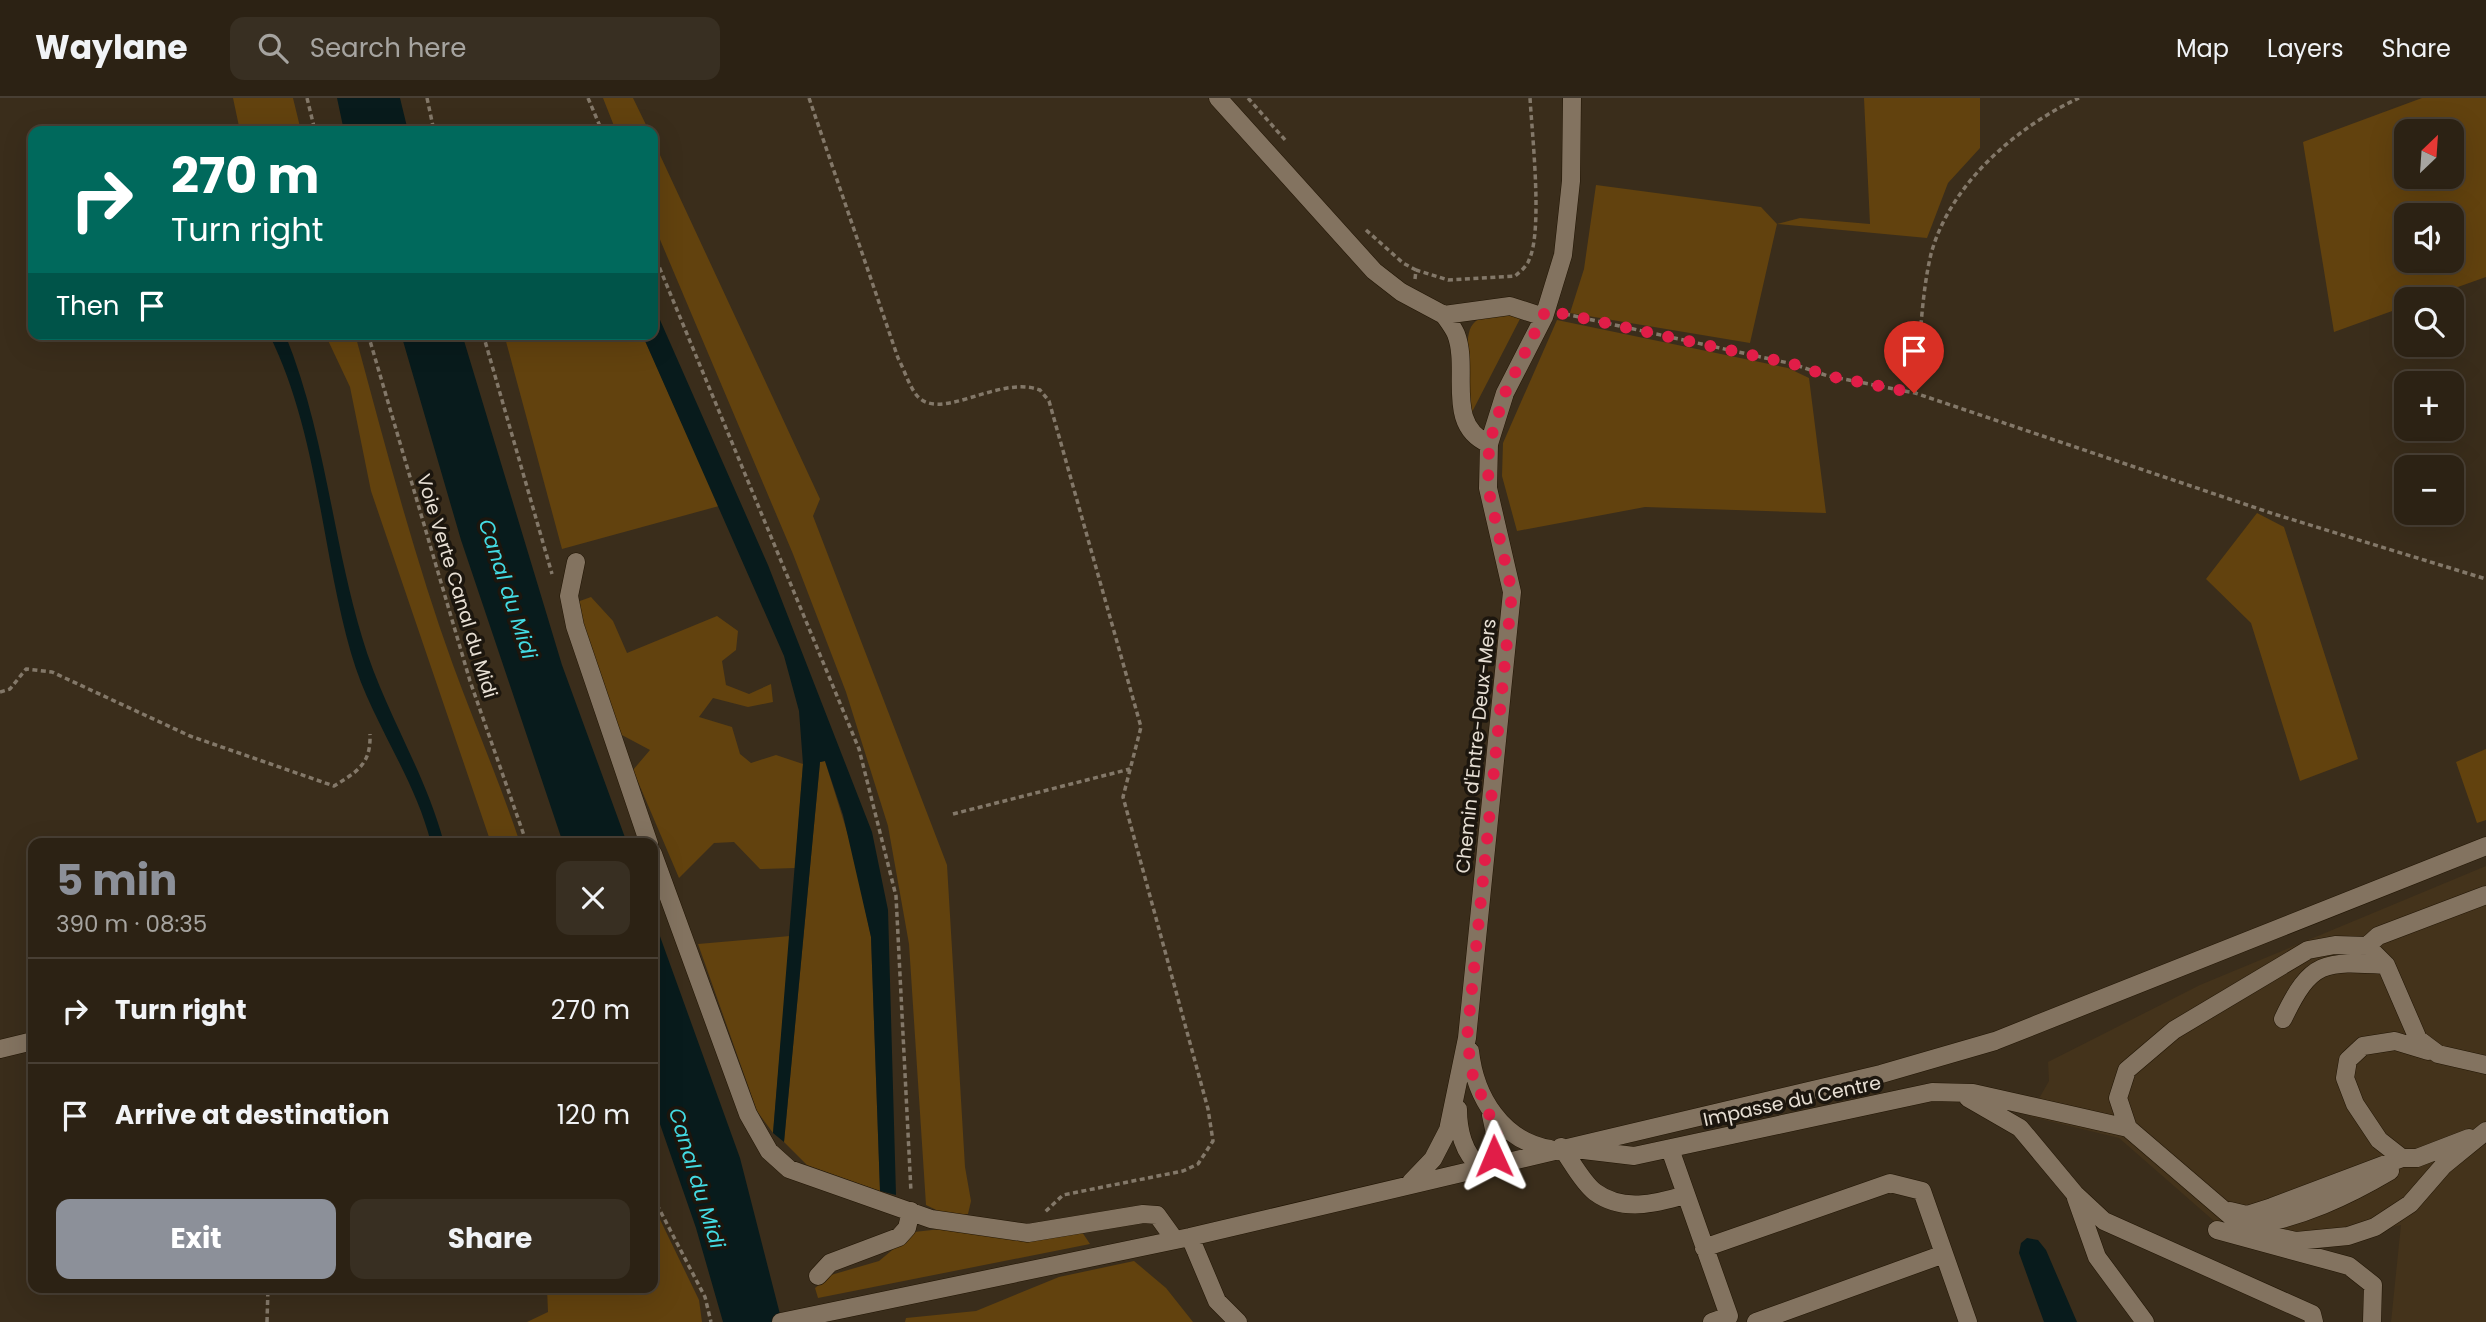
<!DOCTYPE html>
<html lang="en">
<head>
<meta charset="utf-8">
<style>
  :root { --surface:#2c2214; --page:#382f22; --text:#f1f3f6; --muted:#a6a4a0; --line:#483f34; --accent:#8c9099 }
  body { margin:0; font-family:Poppins,sans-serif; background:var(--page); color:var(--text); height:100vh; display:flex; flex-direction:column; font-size:26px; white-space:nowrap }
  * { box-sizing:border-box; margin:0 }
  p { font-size:23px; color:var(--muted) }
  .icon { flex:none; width:38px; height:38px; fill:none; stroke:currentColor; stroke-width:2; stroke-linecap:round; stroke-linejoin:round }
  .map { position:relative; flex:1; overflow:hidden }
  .details { position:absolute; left:28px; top:740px; width:630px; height:455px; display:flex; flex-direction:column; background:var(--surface); border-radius:14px; box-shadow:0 7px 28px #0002,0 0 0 2px var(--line) }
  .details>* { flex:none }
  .banner { position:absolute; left:28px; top:28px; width:630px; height:214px; border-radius:14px; box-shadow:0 7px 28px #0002,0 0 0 2px var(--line); background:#00695c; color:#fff; overflow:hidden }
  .needle { width:46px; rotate:25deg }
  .fabs { position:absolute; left:2394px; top:21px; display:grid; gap:14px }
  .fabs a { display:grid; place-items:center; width:70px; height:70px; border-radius:14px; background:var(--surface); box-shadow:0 7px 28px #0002,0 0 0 2px var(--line); font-size:35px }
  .pin { position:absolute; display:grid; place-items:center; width:60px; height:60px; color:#fff; margin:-72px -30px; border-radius:50% 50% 50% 0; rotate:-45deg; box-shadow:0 0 7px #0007 }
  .pin .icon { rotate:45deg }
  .me { position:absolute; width:77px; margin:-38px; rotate:359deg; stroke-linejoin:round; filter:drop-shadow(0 0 5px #0008) }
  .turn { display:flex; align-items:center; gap:24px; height:147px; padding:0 28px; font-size:32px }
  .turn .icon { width:91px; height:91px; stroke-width:2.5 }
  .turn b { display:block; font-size:49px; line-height:60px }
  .then { display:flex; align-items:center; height:66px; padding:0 28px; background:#0003; gap:14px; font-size:26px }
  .round { display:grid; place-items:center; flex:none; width:74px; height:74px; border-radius:14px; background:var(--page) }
  .overview { display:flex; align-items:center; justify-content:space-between; height:119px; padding:0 28px }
  h1 { font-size:42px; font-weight:700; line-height:52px; color:var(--accent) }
  .action { display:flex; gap:14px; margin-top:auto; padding:14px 28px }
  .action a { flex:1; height:80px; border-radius:14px; background:var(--accent); color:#fff; font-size:28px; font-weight:700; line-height:80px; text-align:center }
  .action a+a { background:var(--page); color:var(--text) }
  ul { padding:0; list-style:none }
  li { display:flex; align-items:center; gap:21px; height:105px; padding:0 28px; border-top:2px solid var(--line) }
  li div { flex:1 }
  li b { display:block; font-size:26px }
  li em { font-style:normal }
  header { display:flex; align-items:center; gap:42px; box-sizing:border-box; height:98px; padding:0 35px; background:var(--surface); border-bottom:2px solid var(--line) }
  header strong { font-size:33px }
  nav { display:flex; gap:38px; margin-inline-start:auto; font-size:24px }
  .search { width:490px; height:63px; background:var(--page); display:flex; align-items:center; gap:18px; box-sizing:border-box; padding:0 24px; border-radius:14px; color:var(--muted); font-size:26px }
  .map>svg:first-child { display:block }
  .built { fill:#44331b }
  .green { fill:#62420e; fill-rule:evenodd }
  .water { fill:#081b1c }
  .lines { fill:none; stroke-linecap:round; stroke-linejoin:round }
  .minor-casing { stroke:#211504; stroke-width:19 }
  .path { stroke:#837869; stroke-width:3.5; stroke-dasharray:5 3.5; stroke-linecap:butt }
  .minor { stroke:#837360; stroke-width:18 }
  .route { stroke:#e11d48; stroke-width:12; stroke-dasharray:0 21.6 }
  .labels { text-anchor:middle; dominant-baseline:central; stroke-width:7; stroke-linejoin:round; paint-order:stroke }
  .street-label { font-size:19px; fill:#e7dfd4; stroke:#1c160e }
  .water-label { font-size:21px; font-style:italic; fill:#43dae2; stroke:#1c160e }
</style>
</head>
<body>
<header>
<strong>Waylane</strong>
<div class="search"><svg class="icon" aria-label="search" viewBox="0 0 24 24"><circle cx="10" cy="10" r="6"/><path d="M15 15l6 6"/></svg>Search here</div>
<nav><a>Map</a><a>Layers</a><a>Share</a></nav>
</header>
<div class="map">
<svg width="2486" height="1224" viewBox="0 0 2486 1224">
  <rect width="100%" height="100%" fill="#3a2d1b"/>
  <!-- built -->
  <path class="built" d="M 2486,768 L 2486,1224 L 2391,1224 L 2401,1127 L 2297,1150 L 2214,1123 L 2119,1040 L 2029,1018 L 2049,983 L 2048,964 L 2200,887 Z"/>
  <!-- green -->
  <path class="green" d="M 233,0 L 293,0 L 301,33 L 240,33 Z
    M 603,0 L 633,0 L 649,33 L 616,33 Z
    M 1864,0 L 1980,0 L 1980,50 L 1948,85 L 1927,140 L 1777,126 L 1750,245 L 1570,215 L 1584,171 L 1596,87 L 1761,109 L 1777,126 L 1800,120 L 1870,126 Z
    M 2422,0 L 2486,0 L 2486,179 L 2424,201 L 2406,201 L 2406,208 L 2334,234 L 2303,44 ZM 2406,33 L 2452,33 L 2452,79 L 2406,79 ZM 2406,117 L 2452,117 L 2452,163 L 2406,163 Z
    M 653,42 L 820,401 L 813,418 L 947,767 L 965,1069 L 971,1103 L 968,1116 L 951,1119 L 926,1107 L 909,846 L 888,728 L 846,594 L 793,456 L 653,125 Z
    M 1494,214 L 1522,217 L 1471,316 C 1465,305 1464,241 1471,229 C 1476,220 1485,218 1494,214 Z
    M 1557,222 L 1788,270 L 1809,280 L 1826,415 L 1645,409 L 1517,433 L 1502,378 L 1503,345 Z
    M 325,236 L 355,236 C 385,347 414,459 453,567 C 475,627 500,685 520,745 L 491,745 L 371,393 L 350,289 Z
    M 504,236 L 642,236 L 719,408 L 562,451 Z
    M 2257,415 L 2284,429 L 2358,661 L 2300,683 L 2251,525 L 2206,481 Z
    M 591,499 L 613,523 L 627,555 L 717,518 L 738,533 L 736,552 L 722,563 L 726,587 L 749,596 L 771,586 L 773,604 L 748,609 L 713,600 L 699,619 L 732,629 L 740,656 L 751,665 L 776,657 L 803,666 L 795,770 L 760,771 L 734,744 L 714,745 L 679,780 L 633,672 L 650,652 L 620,636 L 595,570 L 577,504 Z
    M 2486,651 L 2486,722 L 2477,725 L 2456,664 Z
    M 825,663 L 853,753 L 871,839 L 880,1093 L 807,1067 L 784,1044 L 820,664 Z
    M 790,838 L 773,1035 L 757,1013 L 698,846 Z
    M 653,1107 L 699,1202 L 702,1224 L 527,1224 L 548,1214 L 547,1190 L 653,1190 Z
    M 941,1131 L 1082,1134 L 1090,1146 L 818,1200 L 815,1190 L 831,1177 L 879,1163 L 914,1134 Z
    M 1134,1163 L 1166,1190 L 1193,1224 L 905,1224 L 906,1220 L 976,1213 L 1059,1179 Z"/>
  <!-- water -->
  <path class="water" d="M 337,0 L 400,0 L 408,33 L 344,33 Z
    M 653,206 L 768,467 L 872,734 L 888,812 L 896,1097 L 880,1093 L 871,839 L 843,717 L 825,663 L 820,664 L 784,1044 L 773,1035 L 803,666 L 799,613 L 784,558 L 642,236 L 653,236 Z
    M 269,236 L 285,236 C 325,334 332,439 362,539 C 383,611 425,673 444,745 L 431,745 C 414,677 370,622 351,555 C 321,450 318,335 269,236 Z
    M 401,236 L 462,236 L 562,567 L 627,745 L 563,745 L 461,442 Z
    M 653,819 L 740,1060 L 782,1224 L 723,1224 L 696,1130 L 653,1006 Z
    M 2027,1140 L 2038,1142 L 2046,1152 L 2077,1224 L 2044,1224 L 2019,1155 L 2021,1145 Z"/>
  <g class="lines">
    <defs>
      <path id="minor" d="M 1218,0 L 1374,173 L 1401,194 L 1444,217
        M 1489,346 C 1444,327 1470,272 1456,236 C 1453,229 1448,223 1444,217 L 1510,208 L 1544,219
        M 576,464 L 569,498 L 575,528 L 649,746
        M 653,756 L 748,1016 L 769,1053 L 789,1071 L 931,1121 L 1028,1135 L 1143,1116 L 1157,1117 L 1175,1142
        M 2367,848 L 2378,838 L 2486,797
        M 2283,921 C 2311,862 2324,863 2386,867
        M 0,951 L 33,943
        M 1470,953 C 1475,999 1502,1043 1550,1051
        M 2428,953 L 2395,943 L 2363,948 L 2348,962 L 2345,980 L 2355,1006 L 2379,1042 L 2402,1060 L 2417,1060 L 2469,1040
        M 2486,967 L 2438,956 L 2418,941 L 2386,867 L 2367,848 L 2335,847 L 2308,852 L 2174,932 L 2127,972 L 2118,1000 L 2128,1030 L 2233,1120 L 2273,1138 L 2296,1143 L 2348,1138 L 2375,1129 L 2410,1106 L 2443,1068 L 2486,1033
        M 1968,1000 L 2020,1030 L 2075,1096 L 2104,1123 L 2312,1216 L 2314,1224
        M 1458,1011 C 1458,1031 1463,1056 1481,1069
        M 1561,1049 C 1571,1062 1582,1084 1595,1094 C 1622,1114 1655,1106 1685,1097
        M 1575,1051 L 1634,1058 L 1932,994 L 1973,995 L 2128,1030
        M 1670,1051 L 1729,1218 L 1712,1224
        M 1488,1067 L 1497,1045 L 1491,1017
        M 1411,1084 L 1433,1061 L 1448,1032 L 1467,940 L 1512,494 L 1488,390 L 1489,346 L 1505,295 L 1544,219 L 1563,157 L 1571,83 L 1572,0
        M 2076,1100 L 2097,1159 L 2145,1224
        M 2230,1113 L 2247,1117 L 2272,1109 L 2402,1060
        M 2251,1128 C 2302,1119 2346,1099 2390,1073
        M 2217,1132 L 2349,1168 L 2373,1187 L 2372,1224
        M 1190,1139 L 1217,1203 L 1238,1224
        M 1704,1150 L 1890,1085 L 1922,1093 L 1968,1224
        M 818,1178 L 830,1165 L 899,1139 L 907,1130 L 911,1113
        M 781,1224 L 1190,1139 L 1881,976 L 1995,943 L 2486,748
        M 1756,1224 L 1944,1156"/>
    </defs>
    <!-- minor casing -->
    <use href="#minor" class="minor-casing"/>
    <!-- path -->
    <path class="path" d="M 307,0 L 315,33
      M 427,0 L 434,33
      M 588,0 L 602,33
      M 809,0 L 898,260 C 904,271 908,285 915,295 C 937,328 997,276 1040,292 L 1049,303 L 1141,629 L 1123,699 L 1208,1011 L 1213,1043 L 1198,1066 L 1183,1073 L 1063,1097 L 1045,1114
      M 1248,0 L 1286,43
      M 1366,132 L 1403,165 L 1416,172
      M 653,154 L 859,651 L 896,798 L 911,1094
      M 1415,181 L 1416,172 L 1448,182 L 1515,178 C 1520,174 1527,168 1529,162 C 1543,133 1532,36 1530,0
      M 1565,216 L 1793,266 L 1828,278 L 1915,295 L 2274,416 L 2486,481
      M 368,236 L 470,583 L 527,746
      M 483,236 L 552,476
      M 1915,295 C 1920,252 1921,197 1931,156 C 1950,86 2016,29 2079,0
      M 0,594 L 10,591 L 26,571 L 52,574 L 190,638 L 334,688 C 358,673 371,666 370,636
      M 953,716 L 1130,671
      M 653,1099 L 705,1199 L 711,1224
      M 267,1224 L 268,1190"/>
    <!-- minor -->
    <use href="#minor" class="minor"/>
  </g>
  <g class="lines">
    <!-- route -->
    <path class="route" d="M 1494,1058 L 1497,1035 L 1472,975 L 1467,940 L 1512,494 L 1488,390 L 1489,346 L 1505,295 L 1546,212 L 1793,266 L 1829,278 L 1914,295"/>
  </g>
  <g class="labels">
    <!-- street labels -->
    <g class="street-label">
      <text transform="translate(457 488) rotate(73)">Voie Verte Canal du Midi</text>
      <text transform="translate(1476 648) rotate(-84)">Chemin d'Entre-Deux-Mers</text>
      <text transform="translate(1792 1003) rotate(-12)">Impasse du Centre</text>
    </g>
    <!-- water labels -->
    <g class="water-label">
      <text transform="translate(508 491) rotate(72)">Canal du Midi</text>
      <text transform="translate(697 1080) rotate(73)">Canal du Midi</text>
    </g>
  </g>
</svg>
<div class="fabs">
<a><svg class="needle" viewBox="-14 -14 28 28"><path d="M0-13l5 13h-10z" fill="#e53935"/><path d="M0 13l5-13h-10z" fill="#a6a4a0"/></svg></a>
<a><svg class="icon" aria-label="sound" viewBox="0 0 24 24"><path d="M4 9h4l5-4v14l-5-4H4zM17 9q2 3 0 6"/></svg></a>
<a><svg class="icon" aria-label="search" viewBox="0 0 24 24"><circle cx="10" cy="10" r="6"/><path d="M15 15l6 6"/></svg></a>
<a>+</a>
<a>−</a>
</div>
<div class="pin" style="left:1914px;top:295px;background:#d93025"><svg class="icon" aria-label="arrive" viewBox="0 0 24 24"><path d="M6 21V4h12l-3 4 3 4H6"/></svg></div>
<svg class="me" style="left:1494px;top:1058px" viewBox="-20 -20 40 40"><path d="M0-17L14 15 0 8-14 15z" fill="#e11d48" stroke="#fff" stroke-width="4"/></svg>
<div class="banner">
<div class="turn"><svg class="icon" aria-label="right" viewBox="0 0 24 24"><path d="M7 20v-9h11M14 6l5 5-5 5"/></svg><div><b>270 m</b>Turn right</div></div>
<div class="then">Then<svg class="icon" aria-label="arrive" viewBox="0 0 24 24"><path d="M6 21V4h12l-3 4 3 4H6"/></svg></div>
</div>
<section class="details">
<div class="overview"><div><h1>5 min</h1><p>390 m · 08:35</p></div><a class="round"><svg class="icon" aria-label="close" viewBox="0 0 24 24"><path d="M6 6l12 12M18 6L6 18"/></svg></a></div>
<ul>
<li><svg class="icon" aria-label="right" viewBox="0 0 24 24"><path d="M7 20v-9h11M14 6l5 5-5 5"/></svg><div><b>Turn right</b></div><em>270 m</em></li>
<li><svg class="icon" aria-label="arrive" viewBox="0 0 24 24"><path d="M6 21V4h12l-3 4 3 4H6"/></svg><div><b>Arrive at destination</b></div><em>120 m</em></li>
</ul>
<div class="action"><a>Exit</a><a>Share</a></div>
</section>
</div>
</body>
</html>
